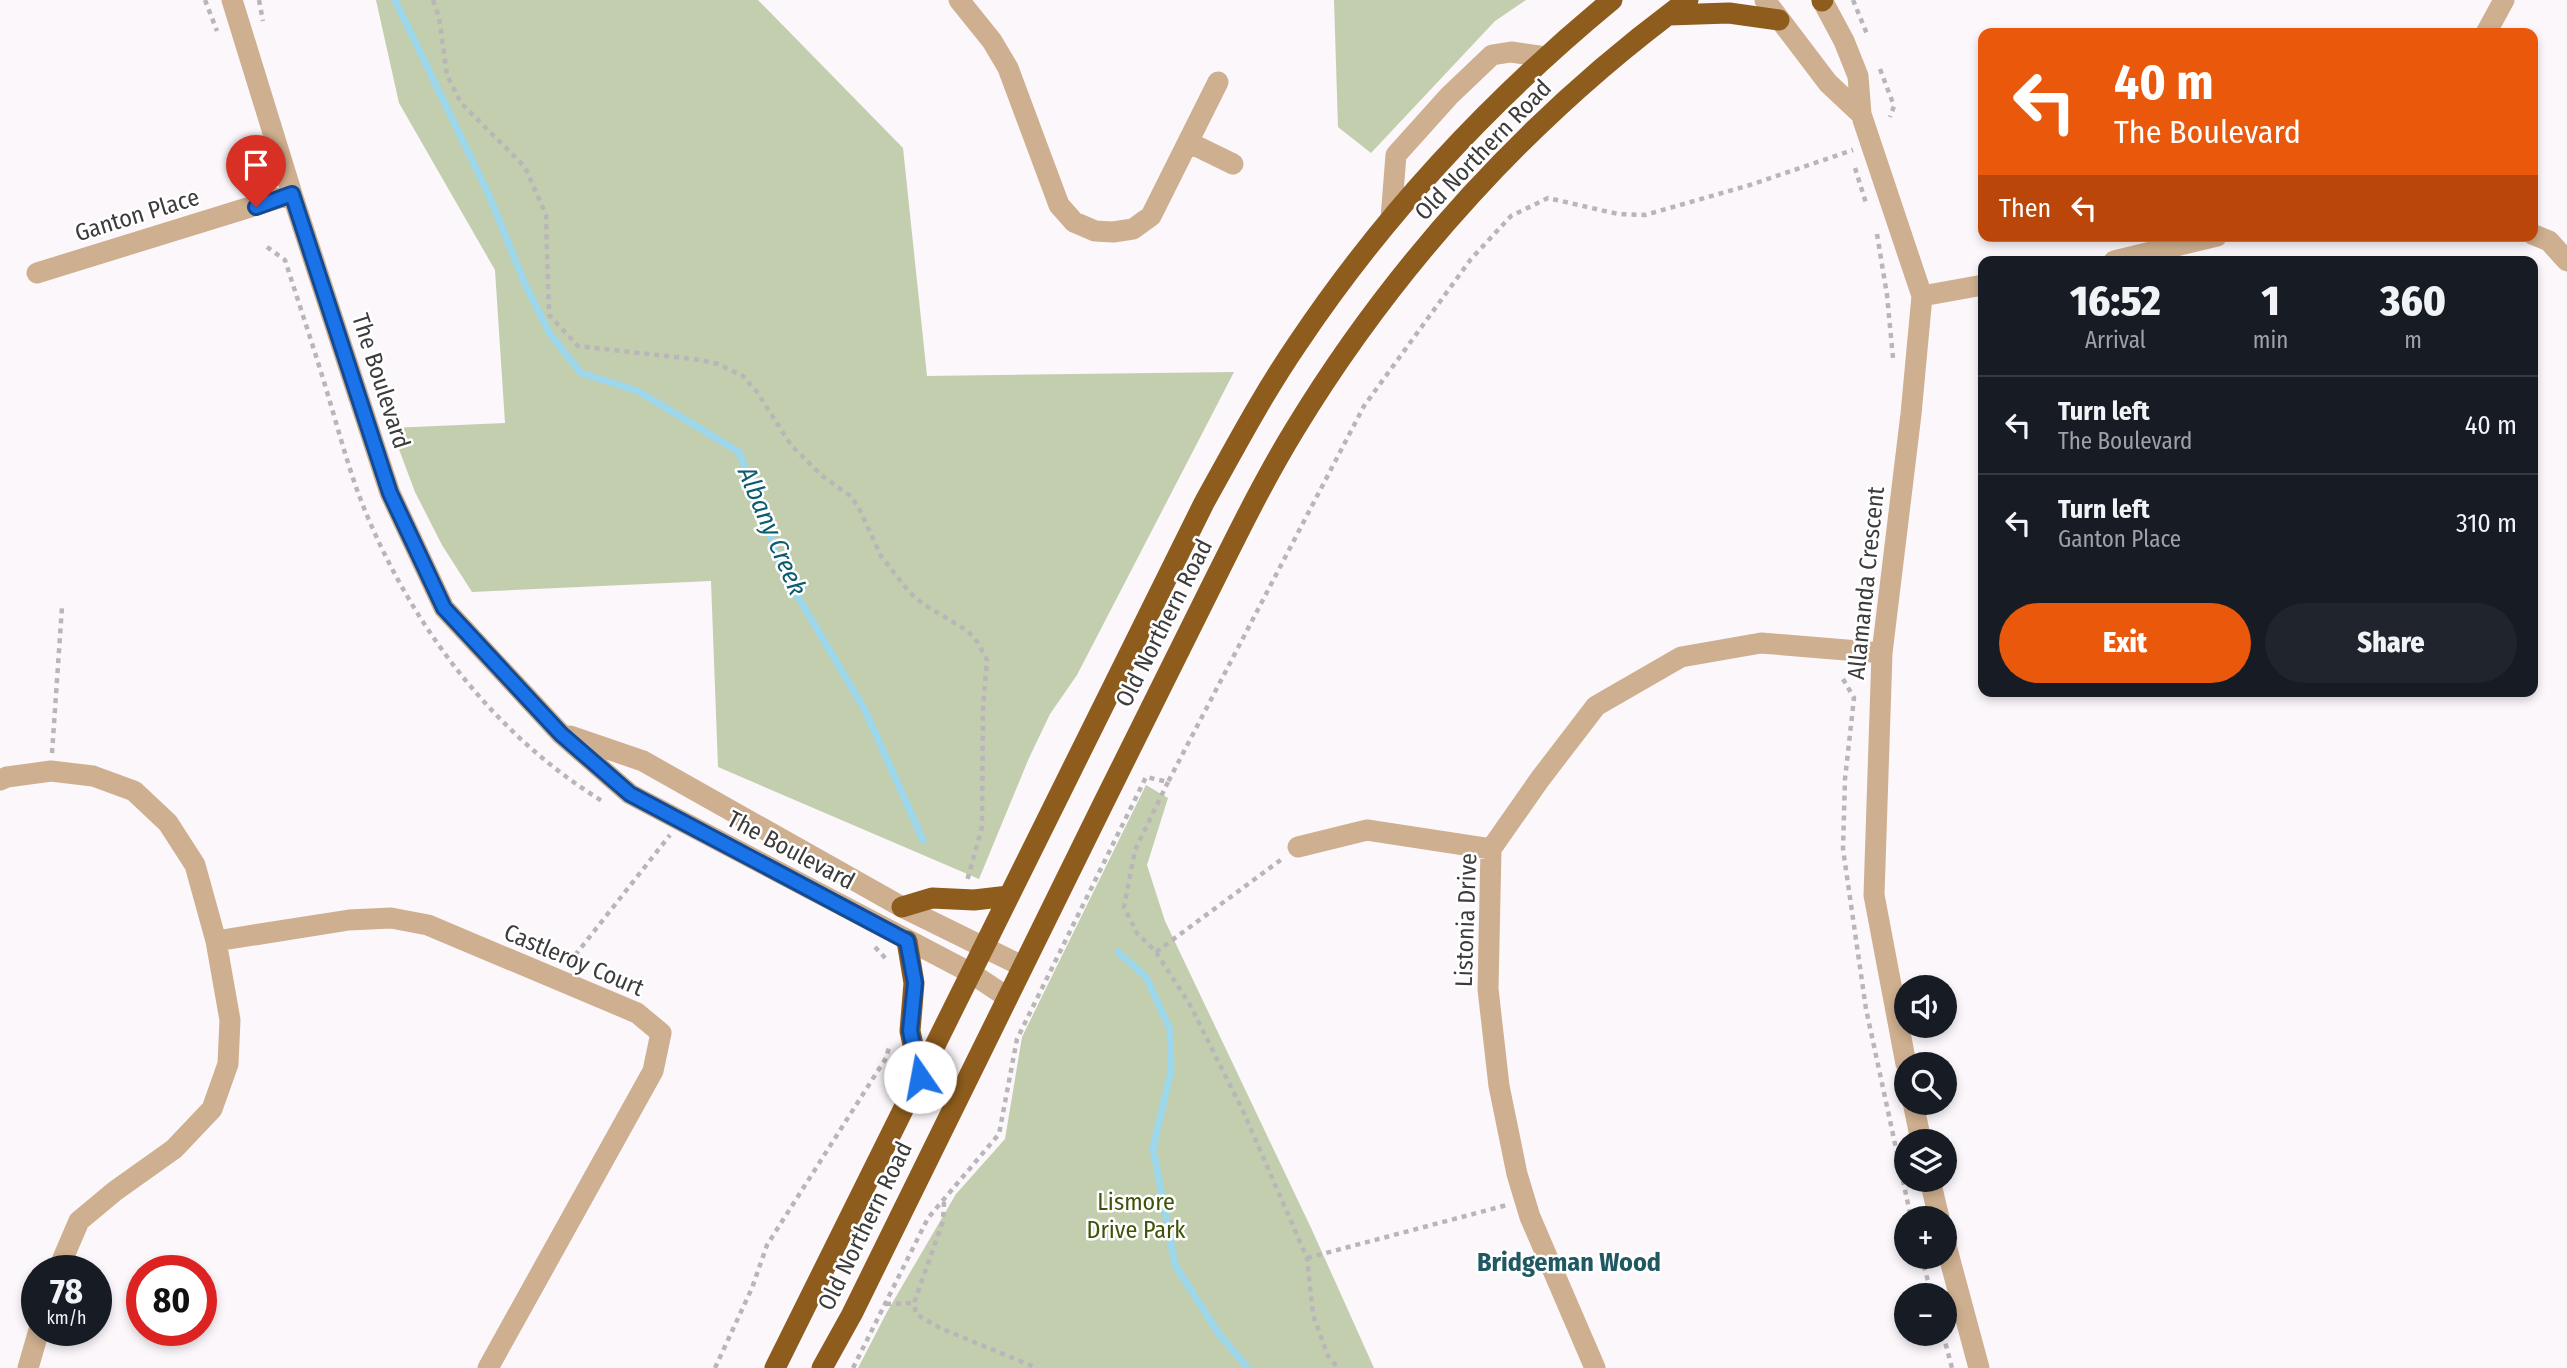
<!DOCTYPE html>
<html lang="en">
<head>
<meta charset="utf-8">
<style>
  :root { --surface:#171b24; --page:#20242c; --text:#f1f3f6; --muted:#9ea1a6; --line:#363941; --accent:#ea580c }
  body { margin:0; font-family:"Fira Sans Condensed",sans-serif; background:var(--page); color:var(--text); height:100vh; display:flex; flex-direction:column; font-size:26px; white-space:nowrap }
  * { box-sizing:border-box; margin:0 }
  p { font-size:23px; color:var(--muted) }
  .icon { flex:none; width:38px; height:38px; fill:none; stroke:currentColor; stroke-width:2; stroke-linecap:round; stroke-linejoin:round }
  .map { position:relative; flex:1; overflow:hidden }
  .drawer { position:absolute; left:1978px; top:256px; width:560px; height:441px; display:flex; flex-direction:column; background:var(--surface); border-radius:14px; box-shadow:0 4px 10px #0003 }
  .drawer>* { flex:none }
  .top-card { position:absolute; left:1978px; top:28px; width:560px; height:214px; border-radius:14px; box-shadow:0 4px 10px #0003; background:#ea580c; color:#fff; overflow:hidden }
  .controls { position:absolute; left:1894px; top:975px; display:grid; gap:14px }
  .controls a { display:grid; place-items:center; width:63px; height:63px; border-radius:50%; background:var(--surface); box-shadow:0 4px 10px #0003; font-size:35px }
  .speed { position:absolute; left:21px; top:1255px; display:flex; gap:14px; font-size:35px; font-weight:700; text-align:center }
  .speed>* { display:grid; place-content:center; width:91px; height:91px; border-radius:50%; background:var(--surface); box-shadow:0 4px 10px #0003; line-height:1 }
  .speed small { font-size:18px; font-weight:400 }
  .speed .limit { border:10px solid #d22; background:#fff; color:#111 }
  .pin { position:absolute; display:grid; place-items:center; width:60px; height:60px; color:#fff; margin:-72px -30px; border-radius:50% 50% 50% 0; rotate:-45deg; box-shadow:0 0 7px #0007 }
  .pin .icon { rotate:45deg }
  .me { position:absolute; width:77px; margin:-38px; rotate:348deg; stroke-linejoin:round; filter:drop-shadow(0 0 5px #0008) }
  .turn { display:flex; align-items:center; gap:24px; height:147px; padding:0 21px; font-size:32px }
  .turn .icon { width:91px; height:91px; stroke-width:2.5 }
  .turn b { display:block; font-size:49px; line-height:60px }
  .then { display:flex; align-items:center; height:66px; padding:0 21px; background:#0003; gap:14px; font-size:26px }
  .eta { display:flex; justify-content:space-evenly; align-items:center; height:119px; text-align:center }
  .eta b { font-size:42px; font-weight:800; line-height:49px }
  .button { display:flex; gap:14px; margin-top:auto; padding:14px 21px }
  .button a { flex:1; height:80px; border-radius:42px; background:var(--accent); color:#fff; font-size:28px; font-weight:800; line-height:80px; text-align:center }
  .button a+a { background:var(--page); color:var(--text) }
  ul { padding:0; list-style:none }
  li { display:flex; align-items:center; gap:21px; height:98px; padding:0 21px; border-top:2px solid var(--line) }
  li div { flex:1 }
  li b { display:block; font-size:26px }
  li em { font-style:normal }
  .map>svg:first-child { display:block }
  .green { fill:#c2ceae }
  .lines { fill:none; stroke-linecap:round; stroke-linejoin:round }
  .stream { stroke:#9dd7eb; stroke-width:7 }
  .path { stroke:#b9b6b9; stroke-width:4.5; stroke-dasharray:5 5; stroke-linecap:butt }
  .minor { stroke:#ceaf8f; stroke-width:21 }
  .highway { stroke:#8e5c1c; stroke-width:21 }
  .route-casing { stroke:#114b97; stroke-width:18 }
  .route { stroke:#1a73e8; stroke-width:12 }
  .labels { text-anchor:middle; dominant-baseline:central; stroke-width:5; stroke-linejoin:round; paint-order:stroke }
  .street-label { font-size:24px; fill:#3d3c3d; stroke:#fff }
  .park-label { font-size:24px; fill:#3f5209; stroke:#fff }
  .water-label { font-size:26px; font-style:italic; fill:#0c5c70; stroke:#fff }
  .neighbourhood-label { font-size:26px; font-weight:bold; fill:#215963; stroke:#fff }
</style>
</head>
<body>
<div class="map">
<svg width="2567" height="1368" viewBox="0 0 2567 1368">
  <rect width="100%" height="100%" fill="#fbf7fb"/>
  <!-- green -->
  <path class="green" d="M 376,0 L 758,0 L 903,148 L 927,376 L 1234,372 L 1077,675 L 1050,714 L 1029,758 L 979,879 L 718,767 L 711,581 L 472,592 L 442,545 L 415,492 L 391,428 L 505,423 L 495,270 L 399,103 Z
    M 1334,0 L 1526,0 L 1495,21 L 1371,153 L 1338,127 Z
    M 1146,785 L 1168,798 L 1147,865 L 1165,921 L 1312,1230 L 1374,1368 L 858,1368 L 887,1312 L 956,1194 L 1005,1139 L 1022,1037 Z"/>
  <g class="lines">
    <!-- stream -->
    <path class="stream" d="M 395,0 L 488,193 L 526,286 L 550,334 L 581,373 L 638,391 L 739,452 L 785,575 L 865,710 L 923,840
      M 1118,952 L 1146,977 L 1170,1029 L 1171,1071 L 1153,1148 L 1175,1265 L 1219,1334 L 1248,1368"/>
    <!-- path -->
    <path class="path" d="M 205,0 L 217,31
      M 259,0 L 263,21
      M 433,0 L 439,17 L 447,75 L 461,103 L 525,167 L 546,215 L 549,315 L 578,346 L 701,360 L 718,364 L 743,376 L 757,392 L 791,445 L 821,475 L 849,495 L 858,506 L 881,556 L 910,593 L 923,604 L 968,631 L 978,643 L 987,660 L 983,708 L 982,827 L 967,881
      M 1853,0 L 1867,34
      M 1880,69 L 1894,106 L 1890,117
      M 1855,168 L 1866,203
      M 246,179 L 253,157 L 252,143
      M 1877,234 L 1887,295 L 1893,358
      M 267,247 L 285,260 C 300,307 316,354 330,402 C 341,439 351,477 366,513 C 414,629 495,735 602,801
      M 1843,679 L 1854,698 L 1845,779 L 1843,849 L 1866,1009 L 1911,1218
      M 52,753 L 62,607
      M 1168,782 L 1135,850 L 1124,907 L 1137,933 L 1156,952 L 1190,1005 L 1243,1111 L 1307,1258 L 1313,1315 L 1328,1356 L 1338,1368
      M 875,947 L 888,961
      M 1156,952 L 1282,859
      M 569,963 L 670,835
      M 944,1202 L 943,1221 L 914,1303 L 916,1314 L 940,1328 L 1037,1368
      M 1921,1256 L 1932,1295
      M 1307,1258 L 1507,1205
      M 886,1304 L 914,1303
      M 1943,1334 L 1952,1368
      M 715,1368 L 752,1288 L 767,1245 L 886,1058 L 890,1044
      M 853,1368 L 928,1218 L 999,1134 L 1017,1039 L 1146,777 L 1168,782 L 1364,406 L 1471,259 L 1511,216 L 1548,198 L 1618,214 L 1645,215 L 1750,185 L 1853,150"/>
    <!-- minor -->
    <path class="minor" d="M 232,0 L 292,194 L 390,493 L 444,608 L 561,734 L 630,794 L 971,973 L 1007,997
      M 959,0 L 992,41 L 1008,68 L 1059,205 L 1074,222 L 1095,231 L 1113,232 L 1133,229 L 1151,216 L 1218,82
      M 1765,0 L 1828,83 L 1861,114
      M 1822,0 L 1844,41 L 1858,76 L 1861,114 L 1922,296 L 1911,414 L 1882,653 L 1874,895 L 1906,1064
      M 2486,33 L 2504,0
      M 1188,142 L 1233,164
      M 1391,218 L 1396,155 L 1449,96 L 1492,55 L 1511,52 L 1546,57
      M 2532,234 L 2549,241 L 2567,261
      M 2114,261 L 2217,236
      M 37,273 L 292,194
      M 1922,296 L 1983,285
      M 570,736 L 643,761 L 902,907 L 1022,966
      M 0,780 L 7,777 L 51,771 L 93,776 L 134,791 L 168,823 L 195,865 L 216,941 L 230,1020 L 228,1064 L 212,1109 L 174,1149 L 115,1191 L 79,1221 L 58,1270
      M 1298,847 L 1367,830 L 1491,849
      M 216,941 L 349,920 L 391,918 L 428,925 L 637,1013 L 661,1033 L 653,1071 L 488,1368
      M 1913,1102 L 1921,1141
      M 1930,1180 L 1939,1218
      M 1944,1238 L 1979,1368
      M 28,1368 L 39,1330
      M 1595,1368 L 1530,1217 L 1517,1174 L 1499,1086 L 1488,989 L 1491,849 L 1540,779 L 1596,706 L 1681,657 L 1761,643 L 1882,653"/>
    <!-- highway -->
    <path class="highway" d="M 1822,1 L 1823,0
      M 1669,15 L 1729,13 L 1779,20
      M 902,907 L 932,898 L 974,900 L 1009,896
      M 907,941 L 914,983 L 910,1031 L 920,1077
      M 775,1368 L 1204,503 C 1234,449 1263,394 1298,343 C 1385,213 1492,99 1612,0
      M 822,1368 L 852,1314 C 936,1143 1020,973 1104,802 C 1140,729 1176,656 1213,583 C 1239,531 1265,478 1295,429 C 1396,263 1531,115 1688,0"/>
  </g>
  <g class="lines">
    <defs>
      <path id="route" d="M 256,207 L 292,194 L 390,493 L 444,608 L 561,734 L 630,794 L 907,941 L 915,983 L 910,1031 L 920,1077"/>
    </defs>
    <!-- route casing -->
    <use href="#route" class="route-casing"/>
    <!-- route -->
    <use href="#route" class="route"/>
  </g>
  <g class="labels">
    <!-- street labels -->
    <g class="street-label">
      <text transform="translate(1483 150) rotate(-46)">Old Northern Road</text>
      <text transform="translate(137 215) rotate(-17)">Ganton Place</text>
      <text transform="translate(381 381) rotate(72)">The Boulevard</text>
      <text transform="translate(1866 583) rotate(-84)">Allamanda Crescent</text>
      <text transform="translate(1164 623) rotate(-63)">Old Northern Road</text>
      <text transform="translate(791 850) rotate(28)">The Boulevard</text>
      <text transform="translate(1466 920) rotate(-88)">Listonia Drive</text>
      <text transform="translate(574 960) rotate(23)">Castleroy Court</text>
      <text transform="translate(865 1226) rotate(-64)">Old Northern Road</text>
    </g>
    <!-- park labels -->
    <g class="park-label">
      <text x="1136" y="1202">Lismore<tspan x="1136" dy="28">Drive Park</tspan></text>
    </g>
    <!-- water labels -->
    <g class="water-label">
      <text transform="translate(772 531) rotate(67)">Albany Creek</text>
    </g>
    <!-- neighbourhood labels -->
    <g class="neighbourhood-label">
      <text x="1569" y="1262">Bridgeman Wood</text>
    </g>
  </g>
</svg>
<div class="controls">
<a><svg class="icon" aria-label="sound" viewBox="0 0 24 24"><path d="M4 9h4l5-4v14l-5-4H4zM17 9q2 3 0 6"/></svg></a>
<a><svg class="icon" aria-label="search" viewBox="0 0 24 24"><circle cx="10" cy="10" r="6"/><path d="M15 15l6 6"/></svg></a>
<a><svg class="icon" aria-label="layers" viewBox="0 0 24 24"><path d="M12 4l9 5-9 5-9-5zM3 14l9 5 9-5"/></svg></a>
<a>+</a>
<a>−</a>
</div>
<div class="speed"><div>78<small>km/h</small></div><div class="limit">80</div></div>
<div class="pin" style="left:256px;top:207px;background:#d93025"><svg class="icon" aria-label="arrive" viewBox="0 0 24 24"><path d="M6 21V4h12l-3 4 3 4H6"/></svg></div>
<svg class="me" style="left:920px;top:1077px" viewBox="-20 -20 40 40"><circle r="19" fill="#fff"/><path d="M0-13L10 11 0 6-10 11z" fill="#1a73e8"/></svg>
<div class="top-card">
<div class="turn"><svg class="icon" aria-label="left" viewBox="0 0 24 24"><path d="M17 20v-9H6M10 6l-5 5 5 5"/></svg><div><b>40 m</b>The Boulevard</div></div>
<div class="then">Then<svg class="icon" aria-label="left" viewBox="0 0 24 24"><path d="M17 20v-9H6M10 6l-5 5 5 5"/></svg></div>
</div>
<section class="drawer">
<div class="eta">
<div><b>16:52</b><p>Arrival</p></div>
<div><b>1</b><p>min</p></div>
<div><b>360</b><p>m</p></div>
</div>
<ul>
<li><svg class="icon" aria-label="left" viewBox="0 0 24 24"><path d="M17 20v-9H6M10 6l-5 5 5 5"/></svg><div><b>Turn left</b><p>The Boulevard</p></div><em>40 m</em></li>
<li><svg class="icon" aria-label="left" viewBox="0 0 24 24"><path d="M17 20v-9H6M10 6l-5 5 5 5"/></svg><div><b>Turn left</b><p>Ganton Place</p></div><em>310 m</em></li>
</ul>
<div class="button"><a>Exit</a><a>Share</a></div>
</section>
</div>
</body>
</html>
